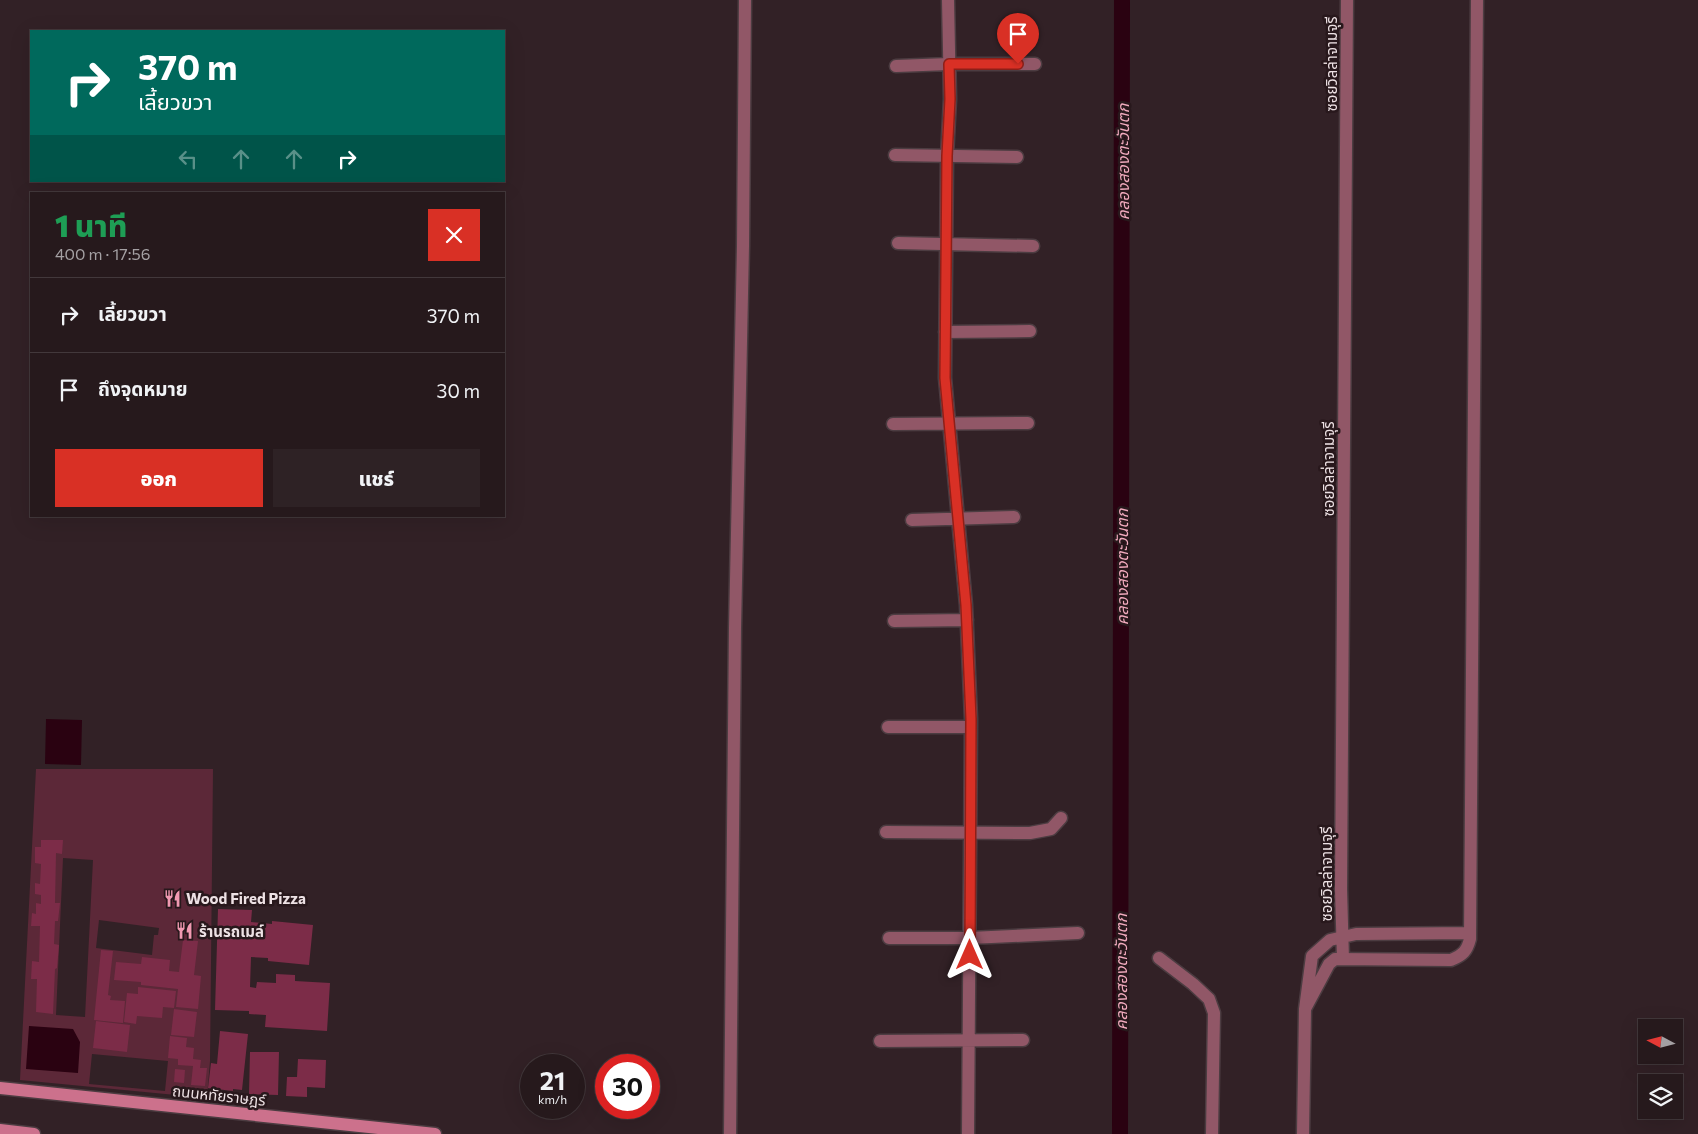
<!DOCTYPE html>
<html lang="th">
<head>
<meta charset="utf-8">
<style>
  :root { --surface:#26191c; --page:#2e2225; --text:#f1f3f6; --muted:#a4a0a3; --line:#42383b; --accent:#d93025 }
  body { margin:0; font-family:Commissioner,"Noto Sans Thai",sans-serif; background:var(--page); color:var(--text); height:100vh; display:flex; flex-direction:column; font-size:19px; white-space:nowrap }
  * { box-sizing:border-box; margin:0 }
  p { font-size:16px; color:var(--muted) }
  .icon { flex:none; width:28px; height:28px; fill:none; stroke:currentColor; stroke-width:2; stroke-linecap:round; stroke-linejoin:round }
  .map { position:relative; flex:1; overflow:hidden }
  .side { position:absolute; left:30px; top:192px; width:475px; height:325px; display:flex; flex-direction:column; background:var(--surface); border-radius:0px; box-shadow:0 5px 20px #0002,0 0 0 1px var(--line) }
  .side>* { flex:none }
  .banner { position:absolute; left:30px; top:30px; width:475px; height:152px; border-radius:0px; box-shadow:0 5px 20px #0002,0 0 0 1px var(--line); background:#00695c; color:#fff; overflow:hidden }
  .needle { width:32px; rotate:277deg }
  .controls { position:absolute; left:1638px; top:1019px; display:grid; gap:10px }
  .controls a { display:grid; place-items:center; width:45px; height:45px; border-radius:0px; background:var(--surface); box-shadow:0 5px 20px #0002,0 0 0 1px var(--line); font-size:25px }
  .speed { position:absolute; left:520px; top:1054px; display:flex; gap:10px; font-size:25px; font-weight:700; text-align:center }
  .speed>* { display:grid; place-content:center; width:65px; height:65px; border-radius:50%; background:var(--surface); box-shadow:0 5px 20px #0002,0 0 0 1px var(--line); line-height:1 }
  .speed small { font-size:12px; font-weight:400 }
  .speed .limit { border:8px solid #d22; background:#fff; color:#111 }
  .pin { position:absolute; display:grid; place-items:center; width:42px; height:42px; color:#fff; margin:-51px -21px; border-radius:50% 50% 50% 0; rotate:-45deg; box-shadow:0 0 5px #0007 }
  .pin .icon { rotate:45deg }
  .me { position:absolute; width:55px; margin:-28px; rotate:0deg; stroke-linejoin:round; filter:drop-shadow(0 0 4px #0008) }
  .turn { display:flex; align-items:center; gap:18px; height:105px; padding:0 25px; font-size:22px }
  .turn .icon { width:65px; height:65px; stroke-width:2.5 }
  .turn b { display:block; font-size:35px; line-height:42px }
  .lanes { display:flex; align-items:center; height:48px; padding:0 25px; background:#0003; justify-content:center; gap:25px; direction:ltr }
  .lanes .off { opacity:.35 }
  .round { display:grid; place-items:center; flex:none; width:52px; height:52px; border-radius:0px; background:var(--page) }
  .head { display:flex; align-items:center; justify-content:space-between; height:85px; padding:0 25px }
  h1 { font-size:30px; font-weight:800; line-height:38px; color:#1e9e55 }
  .cta { display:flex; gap:10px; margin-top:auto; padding:10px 25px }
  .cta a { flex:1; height:58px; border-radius:0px; background:var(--accent); color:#fff; font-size:20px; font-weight:800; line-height:58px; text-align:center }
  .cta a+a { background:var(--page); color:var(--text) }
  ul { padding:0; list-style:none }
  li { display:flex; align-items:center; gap:15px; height:75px; padding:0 25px; border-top:1px solid var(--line) }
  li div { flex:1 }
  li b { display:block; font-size:19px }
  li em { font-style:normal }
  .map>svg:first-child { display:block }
  .green { fill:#5c2838; fill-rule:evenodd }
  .water { fill:#2a0211 }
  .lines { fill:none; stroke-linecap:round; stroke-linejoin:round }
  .canal { stroke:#2a0211; stroke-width:16 }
  .building { fill:#7c2c48 }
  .minor-casing { stroke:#4c3c41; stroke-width:15 }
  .secondary-casing { stroke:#4c3c41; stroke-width:15 }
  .minor { stroke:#915767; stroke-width:12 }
  .secondary { stroke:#cc718c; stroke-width:12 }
  .route-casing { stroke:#8d1f18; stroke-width:12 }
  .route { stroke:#d93025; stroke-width:9 }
  .labels { text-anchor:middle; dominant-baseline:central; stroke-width:5; stroke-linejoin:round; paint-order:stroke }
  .street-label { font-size:15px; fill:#ede1e4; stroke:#28181c }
  .poi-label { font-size:15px; font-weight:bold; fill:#ede1e4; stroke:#28181c; text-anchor:start }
  .water-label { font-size:16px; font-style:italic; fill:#f2abbe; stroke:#28181c }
</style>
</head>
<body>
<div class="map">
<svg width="1698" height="1134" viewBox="0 0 1698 1134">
  <rect width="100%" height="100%" fill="#322126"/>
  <!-- green -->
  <path class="green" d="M 36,769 L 213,769 L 210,1061 L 207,1098 L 20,1080 ZM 63,858 L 93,860 L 85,1017 L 56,1015 ZM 99,920 L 159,928 L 158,935 L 154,935 L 152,955 L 96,948 ZM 92,1054 L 168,1061 L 165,1091 L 89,1084 Z"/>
  <!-- water -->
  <path class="water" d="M 46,719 L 82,720 L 81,765 L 45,764 Z
    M 29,1026 L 73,1029 L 80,1042 L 78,1073 L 26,1069 Z"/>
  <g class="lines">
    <!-- canal -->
    <path class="canal" d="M 1120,1134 L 1122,0"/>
  </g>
  <!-- building -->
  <path class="building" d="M 41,840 L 63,840 L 62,854 L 56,853 L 55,903 L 60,903 L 58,921 L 55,921 L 54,944 L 59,945 L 57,968 L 55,969 L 53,1014 L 36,1012 L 37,979 L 31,979 L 32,961 L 39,962 L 40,926 L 31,926 L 32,913 L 36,914 L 36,903 L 41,904 L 41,895 L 35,894 L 35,883 L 40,884 L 41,864 L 35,863 L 35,847 L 41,847 Z
    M 179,892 L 179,903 L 166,904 L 165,893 Z
    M 218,909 L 252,910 L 251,922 L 272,924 L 272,921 L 313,925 L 309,965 L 268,961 L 268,958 L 251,957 L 250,987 L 256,988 L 257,982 L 276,983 L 276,974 L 295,975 L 295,981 L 330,983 L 327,1031 L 265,1027 L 266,1015 L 249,1014 L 249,1011 L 215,1010 Z
    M 183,940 L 198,941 L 194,975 L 201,976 L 198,1009 L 176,1007 L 178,989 L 141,985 L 141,982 L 114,980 L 116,962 L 141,964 L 142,957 L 170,960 L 169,971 L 179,972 Z
    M 101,950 L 113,951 L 108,995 L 111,996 L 110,1000 L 125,1001 L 123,1023 L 94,1020 Z
    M 138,987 L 176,991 L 174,1008 L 163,1007 L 162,1018 L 137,1016 L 136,1024 L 124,1022 L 127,993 L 138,994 Z
    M 174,1009 L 197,1012 L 194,1037 L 171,1035 Z
    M 96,1021 L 130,1025 L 127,1052 L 93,1048 Z
    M 220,1031 L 248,1034 L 242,1090 L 233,1089 L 233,1091 L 208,1088 L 211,1063 L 217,1064 Z
    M 170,1036 L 187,1038 L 186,1047 L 194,1048 L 193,1059 L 201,1060 L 200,1068 L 207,1068 L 205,1086 L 191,1085 L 193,1066 L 178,1065 L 178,1059 L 168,1058 Z
    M 250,1052 L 279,1052 L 278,1095 L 249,1094 Z
    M 298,1059 L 326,1060 L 325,1088 L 307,1087 L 307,1097 L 286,1096 L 287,1077 L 297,1077 Z
    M 175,1069 L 185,1070 L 184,1083 L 174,1082 Z"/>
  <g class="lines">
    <defs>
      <path id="minor" d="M 948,0 L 950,99 L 947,156 L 945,378 L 966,605 L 971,719 L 968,1134
        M 896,66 L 949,64 L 1035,64
        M 895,155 L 1017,157
        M 898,243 L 1033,246
        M 945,332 L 1030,331
        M 893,424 L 1028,423
        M 912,520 L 1014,517
        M 894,621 L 967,620
        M 888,727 L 971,727
        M 886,832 L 1030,833 L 1051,829 L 1061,818
        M 889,938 L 970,938 L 1078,933
        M 1159,958 L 1193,984 L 1209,999 L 1214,1013 L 1212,1134
        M 1343,959 L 1341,889 L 1347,0
        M 1305,1009 L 1329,964 L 1335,959 L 1451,960 C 1463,955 1467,951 1470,939 L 1477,0
        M 880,1041 L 1023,1040
        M 730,1134 L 735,628 L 743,246 L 745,0
        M 1303,1134 L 1305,1009 L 1312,956 L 1330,940 L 1356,934 L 1470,933"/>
      <path id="secondary" d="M 0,1088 L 435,1134
        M 0,1130 L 34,1134"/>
    </defs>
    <!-- minor casing -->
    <use href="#minor" class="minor-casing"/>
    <!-- secondary casing -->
    <use href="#secondary" class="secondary-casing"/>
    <!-- minor -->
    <use href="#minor" class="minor"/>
    <!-- secondary -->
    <use href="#secondary" class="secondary"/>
  </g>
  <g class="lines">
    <defs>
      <path id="route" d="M 970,955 L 971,719 L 966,605 L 945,378 L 947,156 L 950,99 L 949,64 L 1018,64"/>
    </defs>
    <!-- route casing -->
    <use href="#route" class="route-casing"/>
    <!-- route -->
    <use href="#route" class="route"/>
  </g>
  <!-- icons -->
  <defs>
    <symbol id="restaurant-bare" viewBox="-9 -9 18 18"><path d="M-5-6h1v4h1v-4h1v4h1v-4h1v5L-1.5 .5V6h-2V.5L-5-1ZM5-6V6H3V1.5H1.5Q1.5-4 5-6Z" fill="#f19ab2" stroke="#28181c" stroke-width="2.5" paint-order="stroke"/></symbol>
  </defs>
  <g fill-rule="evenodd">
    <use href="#restaurant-bare" x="160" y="886" width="25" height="25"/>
    <use href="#restaurant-bare" x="172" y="918" width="25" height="25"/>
  </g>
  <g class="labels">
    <!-- street labels -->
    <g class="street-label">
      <text transform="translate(1331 64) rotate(-90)">ซอยวิลล่าจามจุรี</text>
      <text transform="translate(1328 469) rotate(-90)">ซอยวิลล่าจามจุรี</text>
      <text transform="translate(1326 874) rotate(-90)">ซอยวิลล่าจามจุรี</text>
      <text transform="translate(219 1095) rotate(6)">ถนนหทัยราษฎร์</text>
    </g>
    <!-- poi labels -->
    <g class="poi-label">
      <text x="186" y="898">Wood Fired Pizza</text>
      <text x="199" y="931">ร้านรถเมล์</text>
    </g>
    <!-- water labels -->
    <g class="water-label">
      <text transform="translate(1122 162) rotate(-90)">คลองสองตะวันตก</text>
      <text transform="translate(1121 567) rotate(-90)">คลองสองตะวันตก</text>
      <text transform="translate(1120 972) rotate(-90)">คลองสองตะวันตก</text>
    </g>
  </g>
</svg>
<div class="controls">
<a><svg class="needle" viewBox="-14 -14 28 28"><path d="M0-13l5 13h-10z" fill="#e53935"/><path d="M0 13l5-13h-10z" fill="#a4a0a3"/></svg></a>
<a><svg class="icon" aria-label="layers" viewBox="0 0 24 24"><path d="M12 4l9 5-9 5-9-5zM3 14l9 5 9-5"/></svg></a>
</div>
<div class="speed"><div>21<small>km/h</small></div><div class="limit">30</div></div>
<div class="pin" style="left:1018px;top:64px;background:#d93025"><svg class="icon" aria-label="arrive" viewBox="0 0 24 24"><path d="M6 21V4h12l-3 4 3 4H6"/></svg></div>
<svg class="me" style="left:970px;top:955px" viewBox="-20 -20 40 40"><path d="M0-17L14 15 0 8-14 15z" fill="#d93025" stroke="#fff" stroke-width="4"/></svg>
<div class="banner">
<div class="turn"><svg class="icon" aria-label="right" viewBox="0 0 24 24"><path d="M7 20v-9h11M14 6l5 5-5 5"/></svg><div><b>370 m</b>เลี้ยวขวา</div></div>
<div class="lanes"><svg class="icon off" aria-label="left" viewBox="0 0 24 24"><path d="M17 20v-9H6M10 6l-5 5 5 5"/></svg><svg class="icon off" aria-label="ahead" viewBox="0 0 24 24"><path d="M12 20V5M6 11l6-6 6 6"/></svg><svg class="icon off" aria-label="ahead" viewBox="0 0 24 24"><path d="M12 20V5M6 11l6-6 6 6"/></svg><svg class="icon" aria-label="right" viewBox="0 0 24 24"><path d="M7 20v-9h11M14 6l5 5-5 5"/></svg></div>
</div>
<section class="side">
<div class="head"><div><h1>1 นาที</h1><p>400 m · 17:56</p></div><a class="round" style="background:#d93025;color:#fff"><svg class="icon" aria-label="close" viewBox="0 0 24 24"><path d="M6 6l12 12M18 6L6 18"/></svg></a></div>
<ul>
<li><svg class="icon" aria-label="right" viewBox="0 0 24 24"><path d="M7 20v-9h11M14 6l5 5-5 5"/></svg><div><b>เลี้ยวขวา</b></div><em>370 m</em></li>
<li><svg class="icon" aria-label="arrive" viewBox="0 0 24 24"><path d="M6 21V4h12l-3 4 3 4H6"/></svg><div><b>ถึงจุดหมาย</b></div><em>30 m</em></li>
</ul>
<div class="cta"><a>ออก</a><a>แชร์</a></div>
</section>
</div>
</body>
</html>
